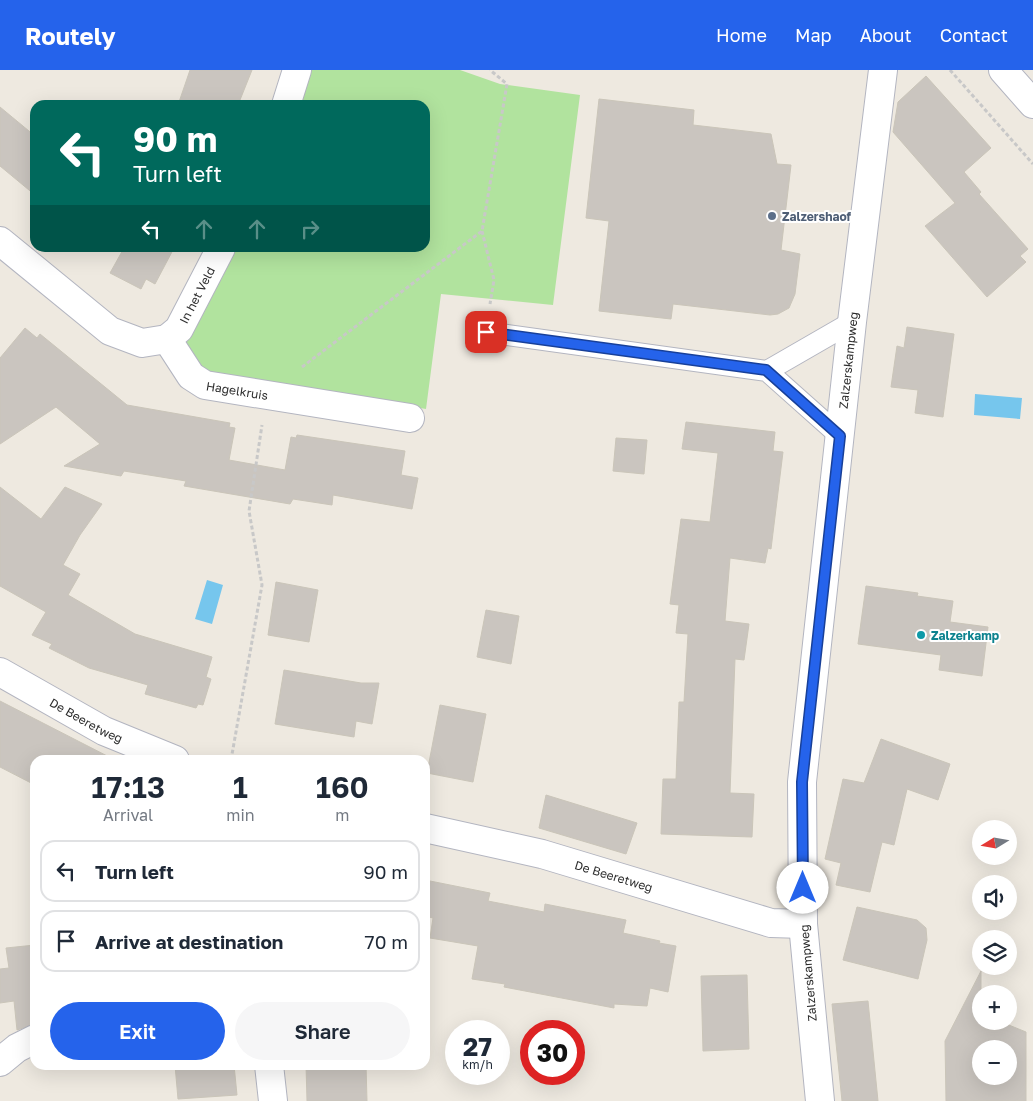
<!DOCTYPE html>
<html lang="en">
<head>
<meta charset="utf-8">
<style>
  :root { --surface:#fff; --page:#f6f6f7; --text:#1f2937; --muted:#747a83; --line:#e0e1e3; --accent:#2563eb }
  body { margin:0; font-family:"Golos Text",sans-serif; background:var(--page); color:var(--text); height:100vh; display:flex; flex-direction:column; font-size:19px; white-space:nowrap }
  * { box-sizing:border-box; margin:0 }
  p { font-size:16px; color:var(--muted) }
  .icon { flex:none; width:28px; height:28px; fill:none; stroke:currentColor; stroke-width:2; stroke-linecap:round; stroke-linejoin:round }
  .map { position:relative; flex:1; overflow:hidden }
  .panel { position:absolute; left:30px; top:685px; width:400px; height:315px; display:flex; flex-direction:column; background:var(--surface); border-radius:15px; box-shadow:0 5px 20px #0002 }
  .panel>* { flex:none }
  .guide { position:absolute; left:30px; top:30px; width:400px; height:152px; border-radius:15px; box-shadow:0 5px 20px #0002; background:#00695c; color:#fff; overflow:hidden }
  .needle { width:32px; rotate:259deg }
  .fabs { position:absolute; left:972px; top:750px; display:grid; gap:10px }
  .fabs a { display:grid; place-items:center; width:45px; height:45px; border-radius:50%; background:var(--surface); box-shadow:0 5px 20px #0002; font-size:25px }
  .speed { position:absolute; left:445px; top:950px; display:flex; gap:10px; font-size:25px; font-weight:700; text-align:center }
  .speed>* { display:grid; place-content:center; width:65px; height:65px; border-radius:50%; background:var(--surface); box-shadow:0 5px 20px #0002; line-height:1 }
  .speed small { font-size:12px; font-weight:400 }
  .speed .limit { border:8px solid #d22; background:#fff; color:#111 }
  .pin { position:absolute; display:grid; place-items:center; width:42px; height:42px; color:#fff; margin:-21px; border-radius:10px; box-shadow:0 2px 8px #0006 }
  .me { position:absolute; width:55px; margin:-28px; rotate:0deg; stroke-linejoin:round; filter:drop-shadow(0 0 4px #0008) }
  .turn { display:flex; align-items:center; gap:18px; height:105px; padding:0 20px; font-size:22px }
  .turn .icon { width:65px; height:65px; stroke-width:2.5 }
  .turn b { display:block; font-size:35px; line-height:42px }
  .lanes { display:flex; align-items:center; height:48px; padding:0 20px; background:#0003; justify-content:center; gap:25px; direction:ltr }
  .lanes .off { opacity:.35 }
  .eta { display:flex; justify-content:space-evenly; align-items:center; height:85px; text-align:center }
  .eta b { font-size:30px; font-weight:600; line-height:35px }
  .action { display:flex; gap:10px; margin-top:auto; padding:10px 20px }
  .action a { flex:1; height:58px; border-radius:30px; background:var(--accent); color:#fff; font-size:20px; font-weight:600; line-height:58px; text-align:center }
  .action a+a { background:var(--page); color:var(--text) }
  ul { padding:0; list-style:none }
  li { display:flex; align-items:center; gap:15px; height:62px; margin:0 10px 8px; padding:0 10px; border:2px solid var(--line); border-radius:15px }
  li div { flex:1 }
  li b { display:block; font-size:19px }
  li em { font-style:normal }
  header { display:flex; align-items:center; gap:30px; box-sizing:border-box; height:70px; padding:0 25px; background:var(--accent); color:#fff }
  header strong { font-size:24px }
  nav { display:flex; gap:28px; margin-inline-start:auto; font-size:18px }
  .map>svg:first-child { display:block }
  .green { fill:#b1e39e }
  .water { fill:#76c6ed }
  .building { fill:#cac5bf; stroke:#cac5b9; fill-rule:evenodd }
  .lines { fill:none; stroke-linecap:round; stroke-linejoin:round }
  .lane-casing { stroke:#b3b5c0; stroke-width:22 }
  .street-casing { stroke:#b3b5c0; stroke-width:30 }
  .secondary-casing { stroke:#b3b5c0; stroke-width:30 }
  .path { stroke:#c8c8c8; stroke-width:3; stroke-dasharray:4 2.5; stroke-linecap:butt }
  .lane { stroke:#fff; stroke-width:20 }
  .street { stroke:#fff; stroke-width:28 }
  .secondary { stroke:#fff; stroke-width:28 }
  .route-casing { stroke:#184099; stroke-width:12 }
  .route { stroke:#2563eb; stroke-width:9 }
  .service-dot { fill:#5c6f8a; stroke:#fff; stroke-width:2 }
  .culture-dot { fill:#0f9aa8; stroke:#fff; stroke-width:2 }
  .labels { text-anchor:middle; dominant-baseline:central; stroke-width:4; stroke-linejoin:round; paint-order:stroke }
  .service-label { font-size:12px; font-weight:bold; fill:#4e5e75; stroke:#fff; text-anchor:start }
  .street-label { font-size:12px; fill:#2d2d2d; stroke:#fff }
  .culture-label { font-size:12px; font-weight:bold; fill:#0d838f; stroke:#fff; text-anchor:start }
</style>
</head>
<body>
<header>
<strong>Routely</strong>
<nav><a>Home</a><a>Map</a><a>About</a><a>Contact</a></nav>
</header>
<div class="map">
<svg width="1033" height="1031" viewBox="0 0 1033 1031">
  <rect width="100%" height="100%" fill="#eee9e0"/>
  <!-- green -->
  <path class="green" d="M 309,0 L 460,0 L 500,14 L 580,25 L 553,235 L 441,224 L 426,339 L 204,301 L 186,273 L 232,178 L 425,178 L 425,35 L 299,35 Z"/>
  <!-- water -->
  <path class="water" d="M 975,324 L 1022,328 L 1020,349 L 974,345 Z
    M 207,510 L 223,515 L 212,554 L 195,549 Z"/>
  <!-- building -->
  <path class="building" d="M 190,0 L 252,0 L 238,35 L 178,35 Z
    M 926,6 L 991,78 L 964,102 L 981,122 L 979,124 L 1028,179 L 1020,186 L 1026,192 L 987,227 L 925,156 L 955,133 L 893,62 L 898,32 Z
    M 599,29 L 694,40 L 693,55 L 771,64 L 777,94 L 791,95 L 781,180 L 800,184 L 795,224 L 789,238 L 778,244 L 770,245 L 673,234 L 671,249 L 599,241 L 609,151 L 586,148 Z
    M 0,37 L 35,66 L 35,125 L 0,96 Z
    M 124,178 L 174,178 L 155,214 L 146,209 L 141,219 L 110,203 Z
    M 907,257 L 954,264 L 943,347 L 915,343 L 918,320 L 891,317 L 897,276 L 904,278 Z
    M 25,258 L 37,268 L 40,264 L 127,335 L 230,353 L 229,357 L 235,358 L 229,390 L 285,400 L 291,367 L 296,368 L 297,365 L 405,381 L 401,405 L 418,408 L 412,439 L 333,425 L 332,435 L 293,429 L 290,434 L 184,416 L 186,411 L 124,401 L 121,406 L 64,396 L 100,374 L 56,337 L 0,374 L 0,288 Z
    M 686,352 L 775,362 L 773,381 L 783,382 L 771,479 L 768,478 L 765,493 L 730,488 L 725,551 L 749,554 L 744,590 L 735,589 L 730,723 L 754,724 L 752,767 L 661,764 L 663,709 L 676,709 L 679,632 L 684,632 L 688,564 L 676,563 L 679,535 L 670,534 L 681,449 L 710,452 L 718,383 L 682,379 Z
    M 616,368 L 647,370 L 644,404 L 613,401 Z
    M 0,417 L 41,449 L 65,417 L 102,434 L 80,465 L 63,495 L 80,504 L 68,525 L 135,564 L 212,587 L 206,607 L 211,609 L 203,635 L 198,634 L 196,638 L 145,624 L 148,615 L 89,598 L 49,578 L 52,574 L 32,565 L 46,542 L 0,516 Z
    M 276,512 L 318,520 L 309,572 L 268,565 Z
    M 866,516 L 918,523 L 917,526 L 953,531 L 950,552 L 988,557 L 982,606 L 939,600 L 941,585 L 858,574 Z
    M 486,540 L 519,546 L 511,594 L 477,587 Z
    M 284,600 L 361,613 L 379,613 L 372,654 L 356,651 L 354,667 L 275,654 Z
    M 0,631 L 115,690 L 35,690 L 35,715 L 0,697 Z
    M 440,635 L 486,644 L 473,712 L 427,703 Z
    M 881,669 L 950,694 L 938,730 L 907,719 L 894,775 L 882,772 L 870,822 L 836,815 L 841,793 L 825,789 L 843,709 L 864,713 Z
    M 546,725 L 637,753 L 626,784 L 539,758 Z
    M 425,810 L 490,823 L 488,831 L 544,842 L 545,834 L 626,850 L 623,863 L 660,871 L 659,873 L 676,876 L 668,922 L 650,918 L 647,936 L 614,934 L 614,938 L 504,917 L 505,914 L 472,909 L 478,876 L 430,868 L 433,848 L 425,846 Z
    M 857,837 L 917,850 L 926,858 L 927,870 L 918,909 L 843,890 Z
    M 35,875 L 35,954 L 17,960 L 14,931 L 0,933 L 0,899 L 9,898 L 6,878 Z
    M 981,901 L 981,951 L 999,951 L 1026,962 L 1026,1031 L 946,1031 L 945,971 ZM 981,979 L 1009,979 L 1009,1006 L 981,1006 Z
    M 747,905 L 749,979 L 703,981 L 701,906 Z
    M 868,931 L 878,1031 L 842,1031 L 832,934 Z
    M 175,995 L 234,995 L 237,1025 L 178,1029 Z
    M 306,995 L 366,995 L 367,1031 L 307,1031 Z"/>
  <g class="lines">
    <defs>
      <path id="lane" d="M 486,262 L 767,301 L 840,366
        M 767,301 L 852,252"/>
      <g id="street">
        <path d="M 286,35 L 297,0"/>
        <path id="s1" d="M 0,171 L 110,261 L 142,273 L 167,269 L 191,306 L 205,315 L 410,348"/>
        <path id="s2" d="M 167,269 L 179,259 L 221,178"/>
        <path id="s3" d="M 0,602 L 104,661 L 175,690"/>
        <path id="s4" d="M 425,758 L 542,784 L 771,853 L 803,854"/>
        <path d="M 0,992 L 17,978 L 35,969"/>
        <path d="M 269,995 L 273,1031"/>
        <path id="s5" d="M 820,1031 L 803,854 L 802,712 L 852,252 L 883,0"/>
      </g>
      <path id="secondary" d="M 1003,0 L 1033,34"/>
    </defs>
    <!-- lane casing -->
    <use href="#lane" class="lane-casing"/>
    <!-- street casing -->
    <use href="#street" class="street-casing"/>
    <!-- secondary casing -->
    <use href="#secondary" class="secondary-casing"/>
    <!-- path -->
    <path class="path" d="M 950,0 L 1033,94
      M 482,161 L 494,210 L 490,234
      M 302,297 L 482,161 L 507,14 L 490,0
      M 231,690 L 262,515 L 249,441 L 262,355"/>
    <!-- lane -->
    <use href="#lane" class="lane"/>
    <!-- street -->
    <use href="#street" class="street"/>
    <!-- secondary -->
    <use href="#secondary" class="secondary"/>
  </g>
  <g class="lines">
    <defs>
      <path id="route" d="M 486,262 L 766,300 L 840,366 L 802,712 L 803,818"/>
    </defs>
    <!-- route casing -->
    <use href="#route" class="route-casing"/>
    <!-- route -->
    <use href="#route" class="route"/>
  </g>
  <!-- markers -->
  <circle class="service-dot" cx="772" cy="146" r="5"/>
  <circle class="culture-dot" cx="921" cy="565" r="5"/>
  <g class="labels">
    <!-- service labels -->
    <g class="service-label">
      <text x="782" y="146">Zalzershaof</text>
    </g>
    <!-- street labels -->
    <g class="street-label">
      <text stroke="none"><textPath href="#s2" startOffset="54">In het Veld</textPath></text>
      <text stroke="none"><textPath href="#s5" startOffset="744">Zalzerskampweg</textPath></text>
      <text stroke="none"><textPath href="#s1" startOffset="295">Hagelkruis</textPath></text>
      <text stroke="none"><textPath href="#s3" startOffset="99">De Beeretweg</textPath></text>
      <text stroke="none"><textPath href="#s4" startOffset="195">De Beeretweg</textPath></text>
      <text transform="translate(808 903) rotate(-95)">Zalzerskampweg</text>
    </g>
    <!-- culture labels -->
    <g class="culture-label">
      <text x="931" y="565">Zalzerkamp</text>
    </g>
  </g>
</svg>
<div class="fabs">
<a><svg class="needle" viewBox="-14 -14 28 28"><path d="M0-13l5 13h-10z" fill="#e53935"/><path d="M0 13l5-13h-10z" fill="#747a83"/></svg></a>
<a><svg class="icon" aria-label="sound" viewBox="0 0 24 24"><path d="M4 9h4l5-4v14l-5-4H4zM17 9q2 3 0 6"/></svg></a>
<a><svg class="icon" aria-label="layers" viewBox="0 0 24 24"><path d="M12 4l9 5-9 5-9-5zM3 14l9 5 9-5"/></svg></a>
<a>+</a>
<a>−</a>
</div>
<div class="speed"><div>27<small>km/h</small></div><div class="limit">30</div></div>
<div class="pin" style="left:486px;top:262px;background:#d93025"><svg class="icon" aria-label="arrive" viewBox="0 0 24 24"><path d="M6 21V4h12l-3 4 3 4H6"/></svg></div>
<svg class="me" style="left:803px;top:818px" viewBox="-20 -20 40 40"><circle r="19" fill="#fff"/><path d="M0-13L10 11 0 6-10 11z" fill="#2563eb"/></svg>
<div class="guide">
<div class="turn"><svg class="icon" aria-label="left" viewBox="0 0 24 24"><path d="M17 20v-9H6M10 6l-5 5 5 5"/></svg><div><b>90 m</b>Turn left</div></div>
<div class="lanes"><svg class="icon" aria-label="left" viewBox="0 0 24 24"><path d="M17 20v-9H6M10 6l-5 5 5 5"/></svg><svg class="icon off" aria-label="ahead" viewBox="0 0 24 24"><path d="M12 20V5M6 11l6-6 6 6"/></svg><svg class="icon off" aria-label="ahead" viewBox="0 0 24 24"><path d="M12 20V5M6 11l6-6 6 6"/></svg><svg class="icon off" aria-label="right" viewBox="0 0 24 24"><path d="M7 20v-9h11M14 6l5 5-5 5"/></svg></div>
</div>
<section class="panel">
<div class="eta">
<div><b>17:13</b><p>Arrival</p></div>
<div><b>1</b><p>min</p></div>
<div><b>160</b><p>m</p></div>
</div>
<ul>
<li><svg class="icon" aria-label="left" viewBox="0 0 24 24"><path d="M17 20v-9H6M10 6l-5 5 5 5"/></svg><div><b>Turn left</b></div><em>90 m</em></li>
<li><svg class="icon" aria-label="arrive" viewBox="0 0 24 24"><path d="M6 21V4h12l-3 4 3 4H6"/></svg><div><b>Arrive at destination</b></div><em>70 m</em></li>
</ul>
<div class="action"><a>Exit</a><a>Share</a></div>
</section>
</div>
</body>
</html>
